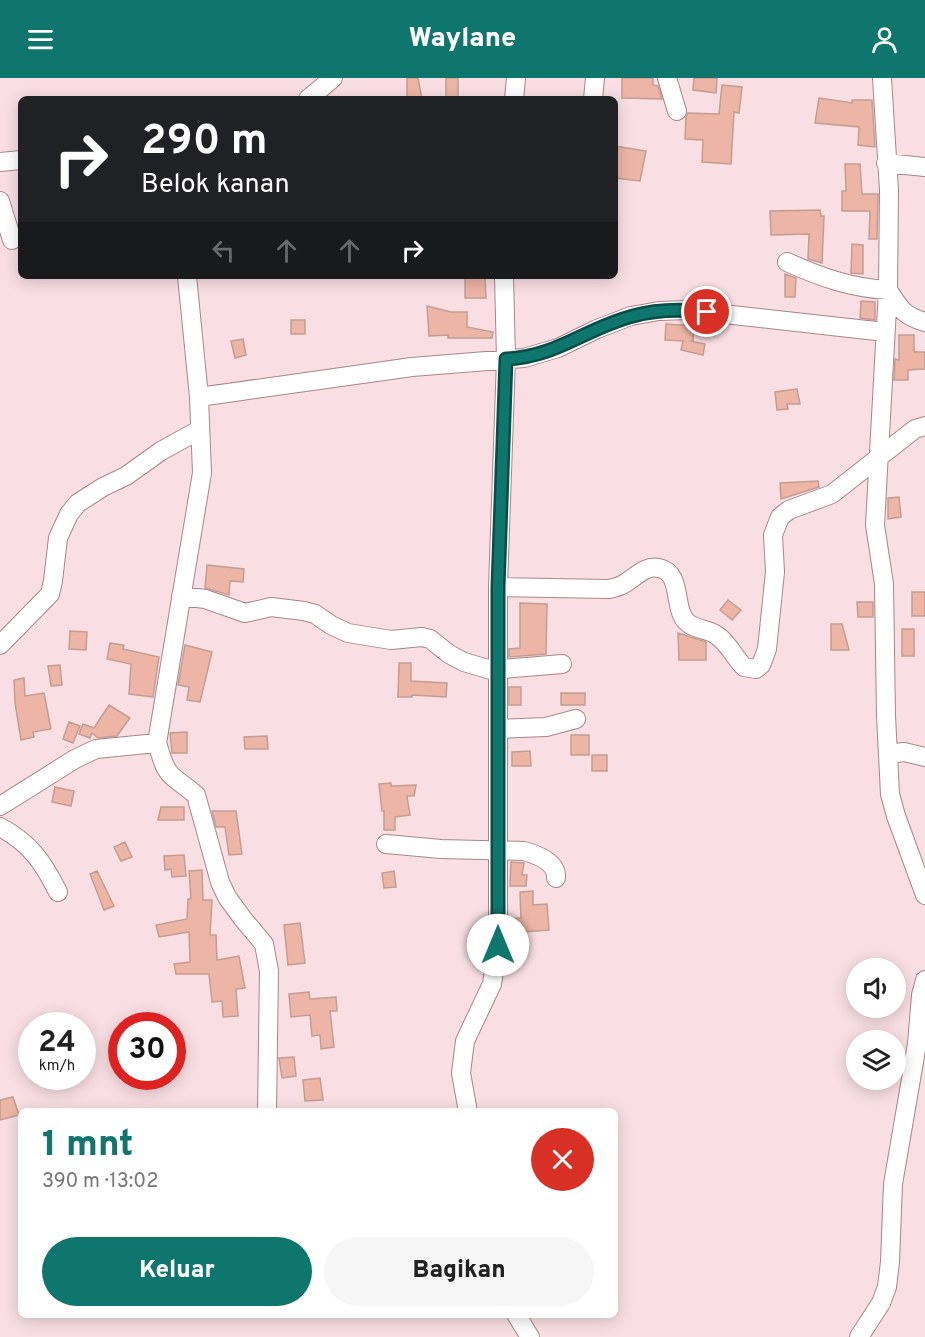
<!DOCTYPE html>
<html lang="id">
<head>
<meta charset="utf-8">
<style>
  :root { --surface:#fff; --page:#f6f6f6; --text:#222; --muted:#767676; --accent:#0f766e }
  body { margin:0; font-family:Overpass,sans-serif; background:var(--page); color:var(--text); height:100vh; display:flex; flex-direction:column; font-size:22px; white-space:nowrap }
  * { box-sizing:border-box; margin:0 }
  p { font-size:20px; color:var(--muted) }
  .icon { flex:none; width:33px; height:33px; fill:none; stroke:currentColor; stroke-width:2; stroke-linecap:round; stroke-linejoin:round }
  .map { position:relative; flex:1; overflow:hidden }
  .side { position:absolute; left:18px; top:1030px; width:600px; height:210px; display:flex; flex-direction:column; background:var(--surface); border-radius:9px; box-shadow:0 3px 15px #0003 }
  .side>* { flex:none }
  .guide { position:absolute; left:18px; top:18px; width:600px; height:183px; border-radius:9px; box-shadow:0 3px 15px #0003; background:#202124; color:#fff; overflow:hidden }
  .fabs { position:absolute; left:846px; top:880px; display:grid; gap:12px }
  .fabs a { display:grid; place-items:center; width:60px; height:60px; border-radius:50%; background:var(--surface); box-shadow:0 3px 15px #0003; font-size:30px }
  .speed { position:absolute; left:18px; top:934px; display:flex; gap:12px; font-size:30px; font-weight:700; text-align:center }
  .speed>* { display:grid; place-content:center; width:78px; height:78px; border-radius:50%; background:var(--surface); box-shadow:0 3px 15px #0003; line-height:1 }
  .speed small { font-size:15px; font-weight:400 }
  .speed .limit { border:9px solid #d22; background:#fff; color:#111 }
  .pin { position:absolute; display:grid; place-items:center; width:51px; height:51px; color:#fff; margin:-26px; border:3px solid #fff; border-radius:50%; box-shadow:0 2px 6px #0007 }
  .me { position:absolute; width:66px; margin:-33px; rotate:0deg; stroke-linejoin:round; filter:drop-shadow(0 0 4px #0008) }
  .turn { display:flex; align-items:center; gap:21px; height:126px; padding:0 24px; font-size:27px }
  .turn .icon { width:78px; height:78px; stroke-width:2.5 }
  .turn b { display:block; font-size:42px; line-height:51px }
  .lanes { display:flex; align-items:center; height:57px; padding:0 24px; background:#0003; justify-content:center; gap:30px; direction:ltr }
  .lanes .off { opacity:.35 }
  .round { display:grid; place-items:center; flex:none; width:63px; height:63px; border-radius:32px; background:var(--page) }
  .headline { display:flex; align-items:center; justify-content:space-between; height:102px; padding:0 24px }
  h1 { font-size:36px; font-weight:800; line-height:45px; color:var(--accent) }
  .action { display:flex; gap:12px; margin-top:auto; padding:12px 24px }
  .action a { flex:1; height:69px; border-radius:36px; background:var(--accent); color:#fff; font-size:24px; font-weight:800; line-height:69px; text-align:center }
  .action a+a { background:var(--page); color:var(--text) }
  header { display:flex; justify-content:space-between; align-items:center; height:78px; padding:0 24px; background:var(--accent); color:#fff; font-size:27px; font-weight:800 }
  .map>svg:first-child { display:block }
  .building { fill:#edb5a6; stroke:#c49d92; stroke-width:1.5 }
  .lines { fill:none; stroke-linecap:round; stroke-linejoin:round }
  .minor-casing { stroke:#ab848a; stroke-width:20 }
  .minor { stroke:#fff; stroke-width:18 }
  .route-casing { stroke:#0a4d48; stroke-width:15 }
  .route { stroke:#0f766e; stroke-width:10 }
</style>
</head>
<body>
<header><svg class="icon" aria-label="menu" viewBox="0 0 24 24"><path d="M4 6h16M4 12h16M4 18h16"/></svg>Waylane<svg class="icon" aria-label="person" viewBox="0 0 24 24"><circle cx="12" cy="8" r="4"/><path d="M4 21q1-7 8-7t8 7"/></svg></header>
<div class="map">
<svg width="925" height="1259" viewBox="0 0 925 1259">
  <rect width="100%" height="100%" fill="#f9dfe3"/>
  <!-- building -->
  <path class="building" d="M 407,0 L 418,0 L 422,21 L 407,21 Z
    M 446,0 L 458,0 L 458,21 L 446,21 Z
    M 622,0 L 653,0 L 653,7 L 658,8 L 662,21 L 622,20 Z
    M 694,0 L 717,0 L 716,15 L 693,12 Z
    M 722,7 L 742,9 L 739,35 L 734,34 L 731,86 L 702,84 L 703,62 L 685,61 L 686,39 L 688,35 L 719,36 Z
    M 819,20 L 852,25 L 852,22 L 872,22 L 875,69 L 858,67 L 859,49 L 815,45 Z
    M 615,68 L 646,73 L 640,103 L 615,100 Z
    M 845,86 L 860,86 L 862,116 L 878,116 L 877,161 L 869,161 L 870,133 L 842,133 L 842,113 L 846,113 Z
    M 820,132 L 821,138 L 824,138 L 822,185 L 808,181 L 809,156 L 771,157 L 770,133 Z
    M 852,166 L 863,167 L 863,196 L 851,195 Z
    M 785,196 L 796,200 L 795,219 L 785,219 Z
    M 465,198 L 485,198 L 486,220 L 465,220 Z
    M 861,223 L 875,224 L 875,242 L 860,240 Z
    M 427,228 L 451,234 L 467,234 L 467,249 L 493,254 L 492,260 L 448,260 L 448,257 L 429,258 Z
    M 291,242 L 305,242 L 305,256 L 291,256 Z
    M 666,246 L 694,248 L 693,263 L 690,263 L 705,266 L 703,277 L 681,272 L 683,263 L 665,262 Z
    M 899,257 L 914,257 L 914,274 L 925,274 L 925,291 L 908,292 L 908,302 L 894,302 L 895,281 L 899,282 Z
    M 243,261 L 246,277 L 235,280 L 231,263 Z
    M 797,311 L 800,326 L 787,326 L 788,331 L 777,332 L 775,314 Z
    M 818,403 L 819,409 L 781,421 L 780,405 Z
    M 899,419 L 901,439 L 888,441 L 888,420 Z
    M 207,487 L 244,491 L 243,504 L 230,503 L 229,517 L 205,510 Z
    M 912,514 L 925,514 L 925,538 L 912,538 Z
    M 728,522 L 741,532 L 732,542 L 720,532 Z
    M 857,524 L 873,524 L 873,539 L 858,539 Z
    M 520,525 L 547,526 L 546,576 L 509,579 L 509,571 L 520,570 Z
    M 831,546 L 842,546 L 849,572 L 831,572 Z
    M 902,551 L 914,551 L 914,578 L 902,578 Z
    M 70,553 L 87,554 L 86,572 L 69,571 Z
    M 678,555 L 706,564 L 706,582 L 679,582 Z
    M 110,565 L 124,567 L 123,571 L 159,579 L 153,619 L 129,616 L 131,586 L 107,581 Z
    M 185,567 L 212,574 L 200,624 L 187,622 L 189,609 L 178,607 Z
    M 399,585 L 411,585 L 411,603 L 447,605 L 446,619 L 412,617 L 412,619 L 398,619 Z
    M 60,587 L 62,607 L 51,608 L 48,588 Z
    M 24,600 L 25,618 L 44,615 L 51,651 L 33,654 L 34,659 L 21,662 L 15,625 L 14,602 Z
    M 509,609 L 521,609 L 521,627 L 509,627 Z
    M 561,615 L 585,615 L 585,627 L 561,627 Z
    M 109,627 L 130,640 L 117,658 L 98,660 L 92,655 L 90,660 L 79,656 L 83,646 L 94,650 Z
    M 69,644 L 80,648 L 73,665 L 63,661 Z
    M 187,654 L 187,675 L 172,675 L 170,655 Z
    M 571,657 L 589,657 L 589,677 L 571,677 Z
    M 267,658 L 268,671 L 245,671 L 244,659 Z
    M 530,673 L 531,688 L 512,688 L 512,674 Z
    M 592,677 L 607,677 L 607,693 L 592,693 Z
    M 391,705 L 391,708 L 416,707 L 414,718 L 407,718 L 410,737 L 395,739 L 395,752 L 384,752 L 384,733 L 382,733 L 379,706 Z
    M 55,709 L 74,713 L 71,728 L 52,724 Z
    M 161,729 L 184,729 L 184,742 L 158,742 Z
    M 212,733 L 236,733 L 242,776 L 229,777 L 225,749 L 216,749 Z
    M 125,764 L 132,779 L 121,783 L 114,769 Z
    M 184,777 L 186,798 L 172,799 L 171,791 L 165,792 L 164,778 Z
    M 511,784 L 524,785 L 522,797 L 527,797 L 526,808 L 510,808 Z
    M 202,792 L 203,822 L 212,822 L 210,857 L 216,857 L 217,882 L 239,878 L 245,910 L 236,911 L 238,938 L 223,939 L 222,923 L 212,924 L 209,896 L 176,896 L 174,886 L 190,884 L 189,854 L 159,859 L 156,847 L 187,841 L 188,821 L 191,821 L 189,793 Z
    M 97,793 L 114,828 L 104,832 L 90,796 Z
    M 394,793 L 396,809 L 384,810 L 382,795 Z
    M 533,813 L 533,827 L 547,826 L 549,852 L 509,855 L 509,841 L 521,840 L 520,814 Z
    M 300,845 L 305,885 L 288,887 L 284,847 Z
    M 309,914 L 310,921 L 336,919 L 337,933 L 330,933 L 334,969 L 321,971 L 320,957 L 312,958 L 310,937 L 291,939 L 289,916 Z
    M 294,979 L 296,998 L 282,1000 L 279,980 Z
    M 320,1000 L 323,1022 L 305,1023 L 303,1002 Z
    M 13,1019 L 19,1037 L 0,1042 L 0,1022 Z"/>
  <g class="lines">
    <defs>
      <path id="minor" d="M 667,0 L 677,33
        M 882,0 L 889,112 L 888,212 L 875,447 L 884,506 L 886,638 L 890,716 L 896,738 L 925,817
        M 308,21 L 333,0
        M 514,21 L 516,0
        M 593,21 L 595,0
        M 0,84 L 21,82
        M 886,85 L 925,89
        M 0,123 L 12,162
        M 787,184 C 820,199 851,210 888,212 C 900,230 903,238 925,244
        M 187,198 L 199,319 L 202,395 L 157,665 C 161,676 163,690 172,698 C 180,705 188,710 196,717 L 220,804 L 227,819 L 243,841 L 264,866 L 269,893 L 267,1034
        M 199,319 L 412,289 L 524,280 L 558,270 L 597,251 L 631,238 L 659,233 L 688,232 L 885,254
        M 498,509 L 609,511 C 613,510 618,509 622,507 C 634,501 644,487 659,490 C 680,494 675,523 682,537 C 687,550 702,550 713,555 C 727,562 734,579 744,589 L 756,591 L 761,587 L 767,571 L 775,494 L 773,457 L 780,439 L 789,432 L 832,416 L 915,351 L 925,348
        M 181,518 L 205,521 L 245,535 L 271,529 L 304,533 L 315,536 L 331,547 L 348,555 L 391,562 L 422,559 L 430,561 L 449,576 L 464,584 L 491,592 L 562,586
        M 0,567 L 50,516 L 53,503 L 58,460 L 69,436 L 78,425 L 103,409 L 126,398 L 161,373 L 199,352
        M 498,651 L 546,649 L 576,641
        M 888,676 L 904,674 L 925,679
        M 0,728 L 75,681 L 96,671 L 157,665
        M 0,749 C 30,765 43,784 58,814
        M 386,766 L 441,771 L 524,773 C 538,777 557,784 556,800
        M 468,1034 L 461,995 L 465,963 L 492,906 L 498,867 L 498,509 L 506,281 L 504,198
        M 517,1238 L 530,1259
        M 859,1259 L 881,1225 L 887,1209 L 890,1184 L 893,1106 L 917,966 L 921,917 L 925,902"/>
    </defs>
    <!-- minor casing -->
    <use href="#minor" class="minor-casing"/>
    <!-- minor -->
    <use href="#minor" class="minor"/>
  </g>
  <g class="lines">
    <defs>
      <path id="route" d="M 498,867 L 498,509 L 506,281 C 557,279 586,250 633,238 C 657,231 682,231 707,234"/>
    </defs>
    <!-- route casing -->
    <use href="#route" class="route-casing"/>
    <!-- route -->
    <use href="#route" class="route"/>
  </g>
</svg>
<div class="fabs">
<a><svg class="icon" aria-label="sound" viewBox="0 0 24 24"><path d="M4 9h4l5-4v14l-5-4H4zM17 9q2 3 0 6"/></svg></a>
<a><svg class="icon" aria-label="layers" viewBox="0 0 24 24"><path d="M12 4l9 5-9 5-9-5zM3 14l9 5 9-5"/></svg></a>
</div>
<div class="speed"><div>24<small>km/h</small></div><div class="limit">30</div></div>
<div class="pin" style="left:707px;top:234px;background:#d93025"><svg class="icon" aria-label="arrive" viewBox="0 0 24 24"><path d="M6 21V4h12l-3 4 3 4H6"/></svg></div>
<svg class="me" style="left:498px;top:867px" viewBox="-20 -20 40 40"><circle r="19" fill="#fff"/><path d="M0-13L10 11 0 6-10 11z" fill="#0f766e"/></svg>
<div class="guide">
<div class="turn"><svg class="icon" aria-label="right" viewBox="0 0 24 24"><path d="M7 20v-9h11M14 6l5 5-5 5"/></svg><div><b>290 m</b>Belok kanan</div></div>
<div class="lanes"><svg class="icon off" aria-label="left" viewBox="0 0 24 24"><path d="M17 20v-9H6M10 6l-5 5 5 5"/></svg><svg class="icon off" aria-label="ahead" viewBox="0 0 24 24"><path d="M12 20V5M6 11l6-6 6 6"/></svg><svg class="icon off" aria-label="ahead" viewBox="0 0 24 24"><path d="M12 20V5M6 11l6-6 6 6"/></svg><svg class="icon" aria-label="right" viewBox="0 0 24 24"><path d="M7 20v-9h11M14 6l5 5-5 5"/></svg></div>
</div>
<section class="side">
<div class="headline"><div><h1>1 mnt</h1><p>390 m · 13:02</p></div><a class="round" style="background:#d93025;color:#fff"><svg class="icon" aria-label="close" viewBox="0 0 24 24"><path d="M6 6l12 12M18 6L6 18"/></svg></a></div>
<div class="action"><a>Keluar</a><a>Bagikan</a></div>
</section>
</div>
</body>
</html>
